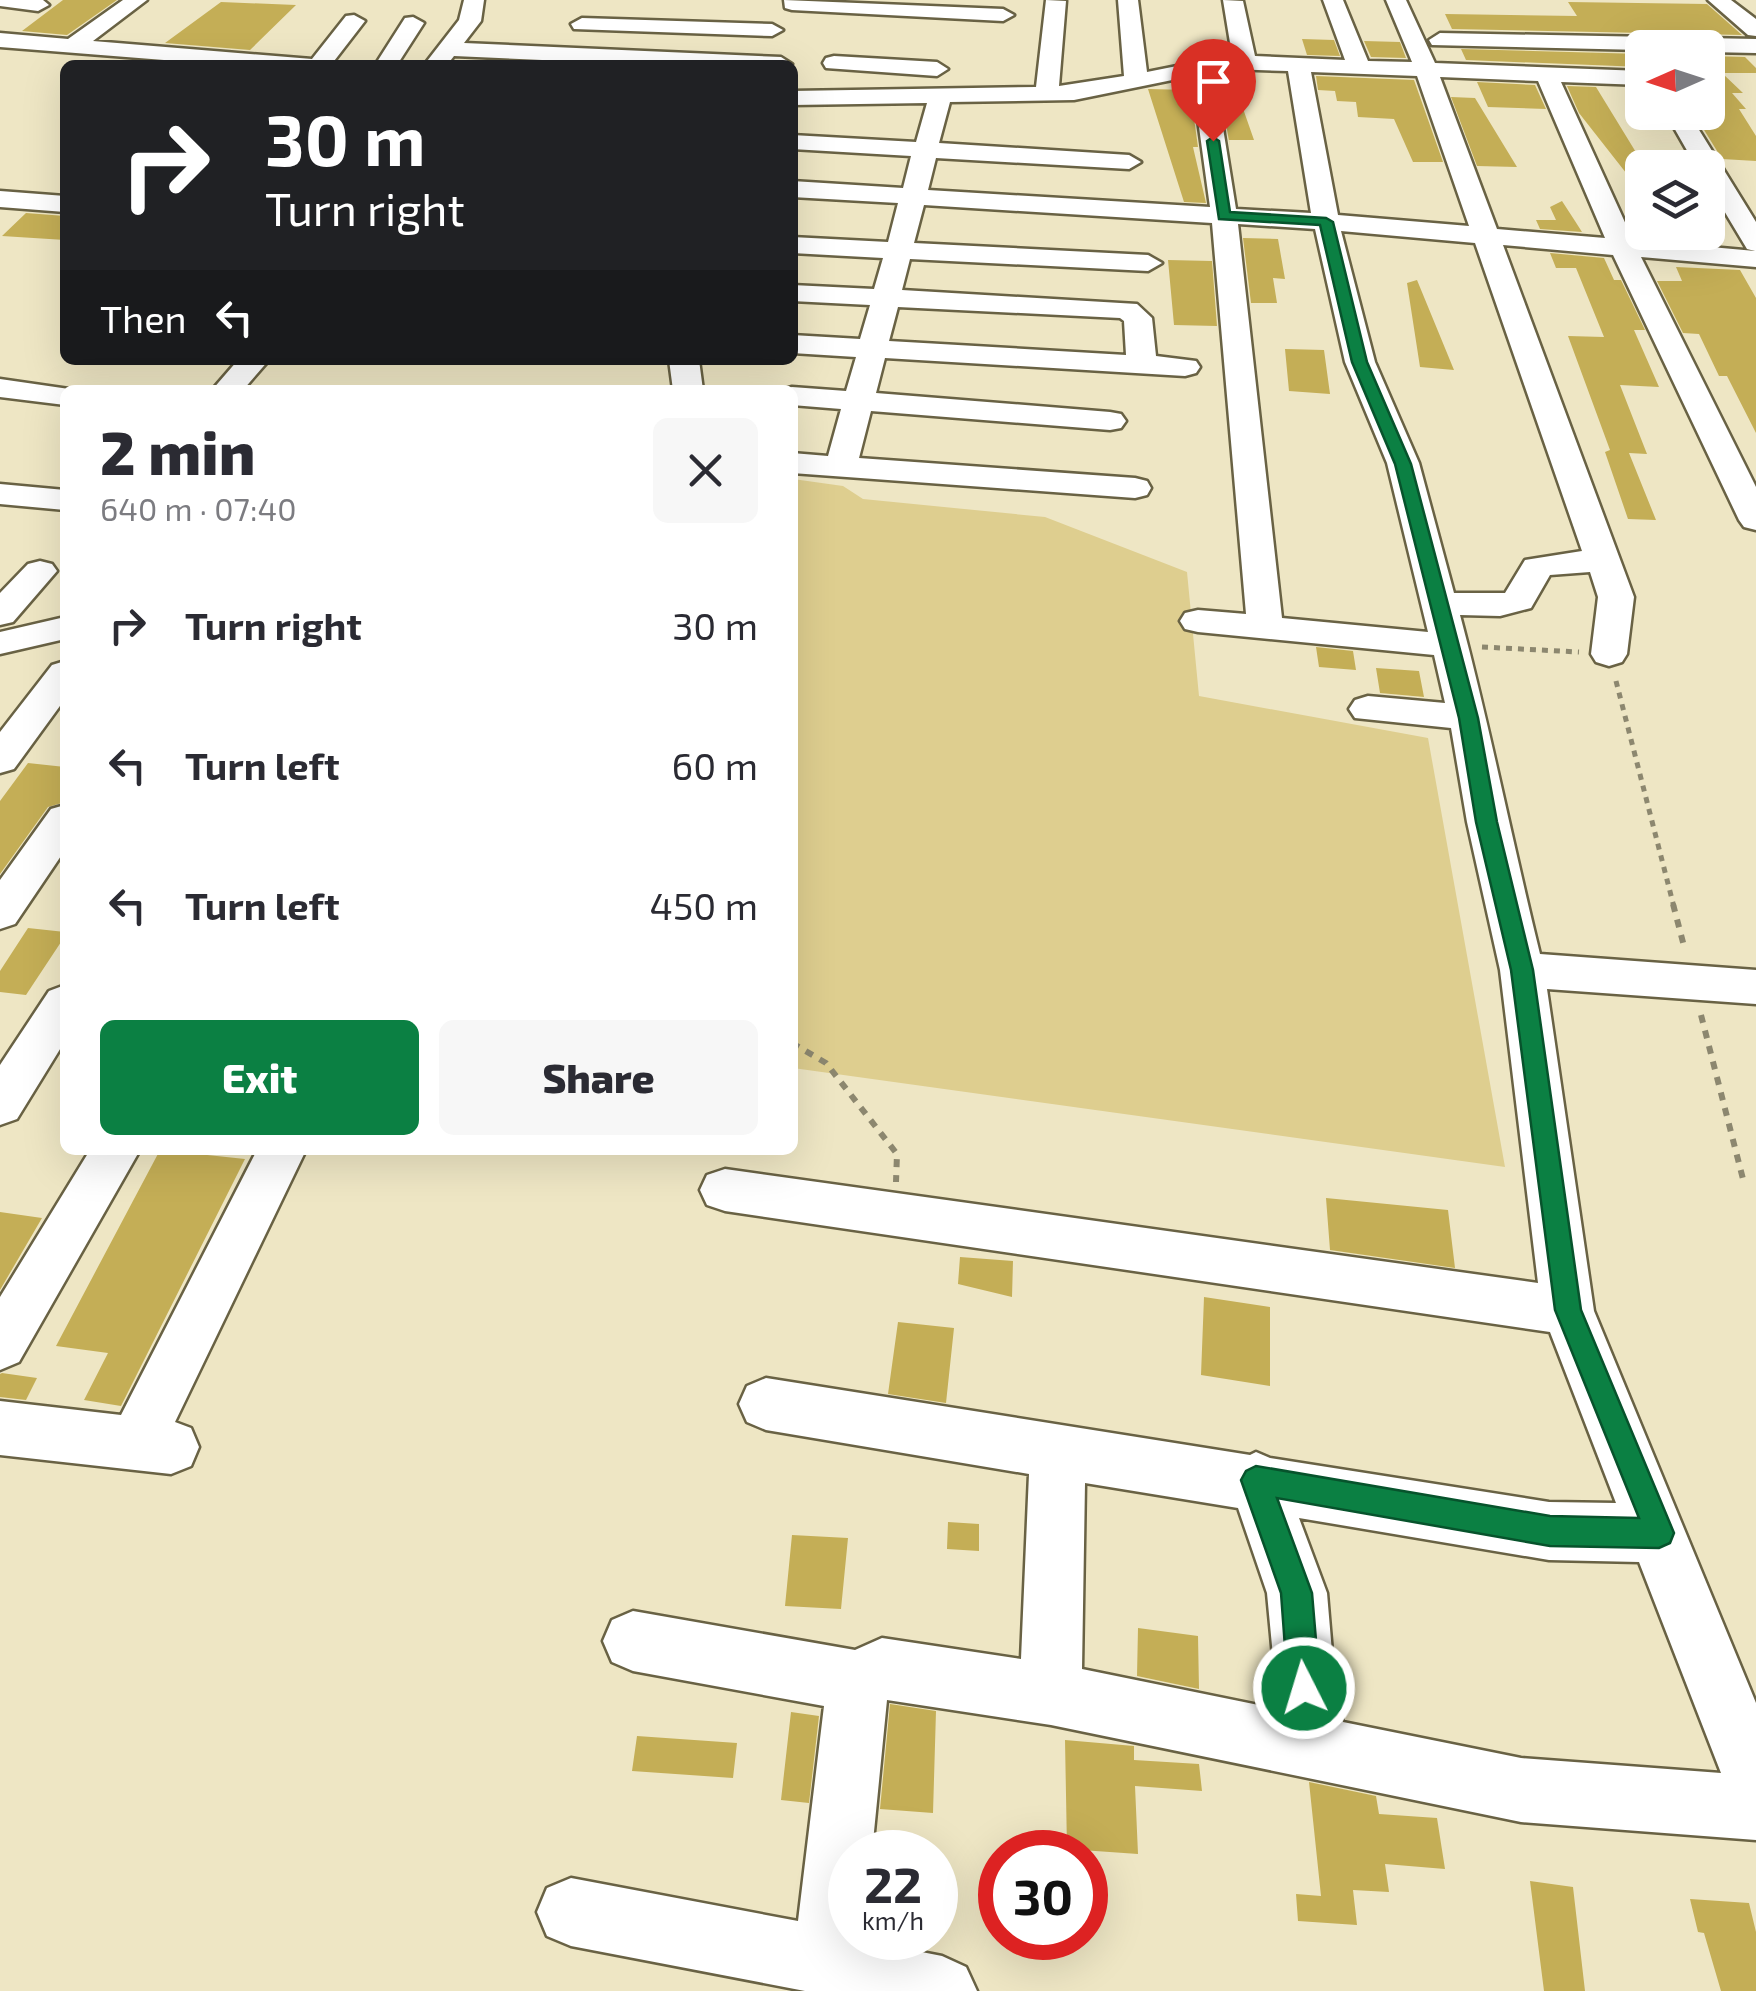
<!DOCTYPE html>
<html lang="en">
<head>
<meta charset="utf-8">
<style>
  :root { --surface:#fff; --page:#f7f7f7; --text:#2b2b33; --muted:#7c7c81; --accent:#0b8043 }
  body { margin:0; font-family:"Exo 2",sans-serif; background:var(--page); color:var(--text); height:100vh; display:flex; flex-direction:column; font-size:38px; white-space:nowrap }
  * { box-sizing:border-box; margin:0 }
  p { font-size:32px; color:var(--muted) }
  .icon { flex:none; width:55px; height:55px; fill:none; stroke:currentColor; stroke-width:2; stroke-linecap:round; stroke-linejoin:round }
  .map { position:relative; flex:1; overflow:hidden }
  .sheet { position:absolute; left:60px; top:385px; width:738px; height:770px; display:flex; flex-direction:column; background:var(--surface); border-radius:15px; box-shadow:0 10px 40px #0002 }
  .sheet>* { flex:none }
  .top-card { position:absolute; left:60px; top:60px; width:738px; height:305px; border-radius:15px; box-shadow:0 10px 40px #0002; background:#202124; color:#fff; overflow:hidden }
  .needle { width:65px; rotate:267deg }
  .fabs { position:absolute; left:1625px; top:30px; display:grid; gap:20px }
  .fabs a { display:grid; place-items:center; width:100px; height:100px; border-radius:15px; background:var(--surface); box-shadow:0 10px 40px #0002; font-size:50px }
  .speed { position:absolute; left:828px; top:1830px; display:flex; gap:20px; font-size:50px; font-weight:700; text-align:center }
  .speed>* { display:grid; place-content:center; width:130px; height:130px; border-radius:50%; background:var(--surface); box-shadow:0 10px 40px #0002; line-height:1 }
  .speed small { font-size:25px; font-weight:400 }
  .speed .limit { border:15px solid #d22; background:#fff; color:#111 }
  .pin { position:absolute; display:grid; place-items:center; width:85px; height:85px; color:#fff; margin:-102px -42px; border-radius:50% 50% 50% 0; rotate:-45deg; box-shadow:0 0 10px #0007 }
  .pin .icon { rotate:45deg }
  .me { position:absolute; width:110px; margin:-55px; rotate:355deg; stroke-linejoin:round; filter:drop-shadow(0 0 8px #0008) }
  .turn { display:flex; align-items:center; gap:35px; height:210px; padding:0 40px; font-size:45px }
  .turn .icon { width:130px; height:130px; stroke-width:2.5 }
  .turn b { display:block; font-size:70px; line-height:85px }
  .then { display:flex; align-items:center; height:95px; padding:0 40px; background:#0003; gap:20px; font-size:38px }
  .round { display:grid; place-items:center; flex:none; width:105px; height:105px; border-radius:15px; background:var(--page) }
  .head { display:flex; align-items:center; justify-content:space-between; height:170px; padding:0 40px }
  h1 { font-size:60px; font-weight:800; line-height:75px }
  .button { display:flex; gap:20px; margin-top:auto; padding:20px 40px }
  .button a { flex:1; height:115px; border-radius:15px; background:var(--accent); color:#fff; font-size:40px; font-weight:800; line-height:115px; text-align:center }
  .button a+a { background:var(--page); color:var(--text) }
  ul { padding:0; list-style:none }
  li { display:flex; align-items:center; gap:30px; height:140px; padding:0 40px }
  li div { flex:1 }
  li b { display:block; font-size:38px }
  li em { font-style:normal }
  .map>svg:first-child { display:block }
  .green { fill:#dece8f }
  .building { fill:#c4ae56 }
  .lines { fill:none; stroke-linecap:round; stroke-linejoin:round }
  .minor-casing { stroke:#696244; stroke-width:5 }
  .path-far1 { stroke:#8c876f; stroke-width:5; stroke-dasharray:6 6; stroke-linecap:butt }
  .path { stroke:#8c876f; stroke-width:6; stroke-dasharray:8 8; stroke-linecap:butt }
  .minor { fill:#fff; fill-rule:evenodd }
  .route { fill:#0b8043; stroke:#07532c; stroke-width:2.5 }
</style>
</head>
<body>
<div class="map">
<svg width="1756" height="1991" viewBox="0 0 1756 1991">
  <rect width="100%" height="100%" fill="#eee6c4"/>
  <!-- green -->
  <path class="green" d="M 793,479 L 843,486 L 863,499 L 1045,517 L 1187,572 L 1199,696 L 1428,738 L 1505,1167 L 793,1068 Z"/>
  <!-- building -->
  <path class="building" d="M 63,0 L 117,0 L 67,35 L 22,31 Z
    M 221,2 L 296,5 L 250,50 L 165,43 Z
    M 1568,2 L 1707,4 L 1742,35 L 1452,29 L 1445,14 L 1577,16 Z
    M 1302,39 L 1334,40 L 1340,56 L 1307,55 Z
    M 1364,41 L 1400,42 L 1406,58 L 1371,57 Z
    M 1461,49 L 1642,54 L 1642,67 L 1466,60 Z
    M 1708,56 L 1745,57 L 1756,68 L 1756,73 L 1722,73 L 1743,93 L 1732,93 L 1746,109 L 1739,109 L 1756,136 L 1756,161 L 1722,159 L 1693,112 L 1708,112 Z
    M 1316,76 L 1414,80 L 1443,162 L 1413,162 L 1394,119 L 1358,117 L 1356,102 L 1337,101 L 1335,91 L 1318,90 Z
    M 1477,82 L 1535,85 L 1546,109 L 1488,107 Z
    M 1567,86 L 1596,87 L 1645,167 L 1630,178 L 1579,113 Z
    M 1148,89 L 1190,90 L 1198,147 L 1193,147 L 1206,203 L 1184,202 Z
    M 1451,97 L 1475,98 L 1517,167 L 1477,166 Z
    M 1222,100 L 1240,100 L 1254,140 L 1229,140 L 1230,147 Z
    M 1562,201 L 1575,221 L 1582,232 L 1540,229 L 1536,220 L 1556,220 L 1550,207 Z
    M 26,213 L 65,216 L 65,240 L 2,236 Z
    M 1243,238 L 1278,239 L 1285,279 L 1273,278 L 1277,303 L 1251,303 Z
    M 1550,253 L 1604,258 L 1614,280 L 1621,280 L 1645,330 L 1634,330 L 1659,387 L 1620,385 L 1647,454 L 1629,453 L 1656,520 L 1628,519 L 1605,452 L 1610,450 L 1568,336 L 1604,337 L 1576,268 L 1556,268 Z
    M 1168,260 L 1212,261 L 1217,326 L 1174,325 Z
    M 1676,267 L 1740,270 L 1756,298 L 1756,433 L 1727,376 L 1719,376 L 1699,334 L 1683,333 L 1657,281 L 1682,281 Z
    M 1417,280 L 1454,370 L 1420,367 L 1407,283 Z
    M 1285,349 L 1324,350 L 1330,394 L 1289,391 Z
    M 1316,647 L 1353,651 L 1356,670 L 1319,667 Z
    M 1376,668 L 1419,671 L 1424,697 L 1380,693 Z
    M 28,763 L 65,767 L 65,802 L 48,807 L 0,874 L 0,801 Z
    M 28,928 L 65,932 L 65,936 L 26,995 L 0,992 L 0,971 Z
    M 160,1150 L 245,1159 L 121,1406 L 84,1400 L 108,1353 L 56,1346 Z
    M 1326,1198 L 1448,1210 L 1455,1268 L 1330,1250 Z
    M 0,1212 L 42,1218 L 0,1290 Z
    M 960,1257 L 1013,1261 L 1012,1297 L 958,1284 Z
    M 1204,1297 L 1270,1307 L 1270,1386 L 1201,1375 Z
    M 898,1322 L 954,1328 L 946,1403 L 888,1394 Z
    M 0,1374 L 2,1373 L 37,1378 L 26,1400 L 0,1397 Z
    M 948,1522 L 979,1524 L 979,1551 L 947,1549 Z
    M 792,1535 L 848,1538 L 841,1609 L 785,1606 Z
    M 1138,1628 L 1198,1636 L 1199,1689 L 1137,1676 Z
    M 890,1704 L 936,1711 L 933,1813 L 880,1809 Z
    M 791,1712 L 819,1716 L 809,1803 L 781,1800 Z
    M 637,1736 L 737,1743 L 733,1778 L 632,1771 Z
    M 1065,1740 L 1134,1746 L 1134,1760 L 1199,1764 L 1202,1791 L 1135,1786 L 1138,1854 L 1067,1849 Z
    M 1309,1782 L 1376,1796 L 1379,1814 L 1437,1818 L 1445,1869 L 1385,1864 L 1389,1892 L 1353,1890 L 1357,1925 L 1298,1921 L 1296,1894 L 1321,1896 Z
    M 1530,1881 L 1573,1887 L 1585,1991 L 1544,1991 Z
    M 1690,1899 L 1749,1903 L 1756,1932 L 1756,1991 L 1721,1991 L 1704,1933 L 1698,1932 Z"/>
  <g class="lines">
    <defs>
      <path id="minor" d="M 0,0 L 43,0 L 49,5 L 38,11 L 0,6 Z
        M 123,0 L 147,0 L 93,41 L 312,59 L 346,16 L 354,15 L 365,21 L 331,65 L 227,65 L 0,47 L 0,33 L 68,39 Z
        M 464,0 L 484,0 L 481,21 L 464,43 L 781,57 L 792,64 L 656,65 L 454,56 L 447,65 L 424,65 L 459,20 Z
        M 784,0 L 1003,9 L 1014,15 L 1003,21 L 792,10 L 785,8 Z
        M 1046,0 L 1066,1 L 1059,86 L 1124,76 L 1118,0 L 1138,0 L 1147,72 L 1232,55 L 1223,0 L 1243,1 L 1255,56 L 1345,60 L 1323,0 L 1343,0 L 1368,61 L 1412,62 L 1386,0 L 1406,0 L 1435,63 L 1642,71 L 1642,85 L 1561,82 L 1633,240 L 1755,251 L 1747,249 L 1708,184 L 1708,168 L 1697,168 L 1665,112 L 1688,112 L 1756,222 L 1756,267 L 1641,257 L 1756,487 L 1756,530 L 1744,527 L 1739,520 L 1613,255 L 1503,245 L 1634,597 L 1627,654 L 1622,662 L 1609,666 L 1596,662 L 1591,654 L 1598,597 L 1590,572 L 1550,575 L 1531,608 L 1500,616 L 1460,615 C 1490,727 1512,841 1540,954 L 1756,970 L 1756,1004 L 1547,989 L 1594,1311 L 1756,1703 L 1756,1840 L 1521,1822 L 1051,1725 L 887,1700 L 872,1852 L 850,1852 L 850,1938 L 942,1956 L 966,1967 L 977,1991 L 805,1991 L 571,1946 L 547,1936 L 537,1912 L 547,1888 L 571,1878 L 798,1921 L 824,1706 L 633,1671 L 612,1662 L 603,1641 L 612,1620 L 633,1611 L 855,1650 L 882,1638 L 1021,1659 L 1029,1474 L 766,1430 L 747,1422 L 739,1404 L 747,1386 L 766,1378 L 1250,1455 L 1256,1452 L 1270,1458 L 1549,1502 L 1616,1503 L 1550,1332 L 725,1211 L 707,1205 L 700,1190 L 707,1175 L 725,1169 L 1538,1283 L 1500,970 L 1467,822 L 1451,728 L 1355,718 L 1349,709 L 1355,700 L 1368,696 L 1445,703 L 1434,655 L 1198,632 L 1185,629 L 1180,621 L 1185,613 L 1198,610 L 1246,614 L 1212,223 L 924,205 L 914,243 L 1148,255 L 1162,263 L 1148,271 L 910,259 L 902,290 L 1137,304 L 1152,318 L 1156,356 L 1196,361 L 1200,367 L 1196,373 L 1185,376 L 885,358 L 876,393 L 1110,412 L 1121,414 L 1126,421 L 1121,428 L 1110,430 L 871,411 L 859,458 L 1135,478 L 1147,481 L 1151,488 L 1147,495 L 1135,498 L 792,473 L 792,453 L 828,456 L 841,409 L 792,405 L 792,390 L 781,390 L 792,387 L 846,391 L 856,357 L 792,353 L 792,335 L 860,339 L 870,305 L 792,301 L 792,285 L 874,289 L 883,258 L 792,253 L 792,237 L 888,242 L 898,203 L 792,197 L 792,181 L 903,188 L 911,156 L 792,149 L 792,135 L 916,142 L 927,103 L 792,105 L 792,91 L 1036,87 ZM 1229,69 L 1288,71 L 1311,213 L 1236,209 L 1214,72 ZM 1311,72 L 1417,76 L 1469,226 L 1338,215 ZM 1192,76 L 1210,207 L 928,190 L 936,158 L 1129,169 L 1141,162 L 1129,155 L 939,143 L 950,102 L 1074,100 ZM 1440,77 L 1538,81 L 1605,238 L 1497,229 ZM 1238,224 L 1315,229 L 1345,362 L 1387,463 L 1428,632 L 1282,618 ZM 1341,231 L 1475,243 L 1582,551 L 1525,560 L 1505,593 L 1454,593 L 1419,463 L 1375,362 ZM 898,307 L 1120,318 L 1124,321 L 1126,355 L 889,341 ZM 1085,1483 L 1238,1508 L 1267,1593 L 1278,1709 L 1082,1669 ZM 1299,1518 L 1549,1560 L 1639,1562 L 1721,1773 L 1521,1758 L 1343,1722 L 1335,1688 L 1327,1593 Z
        M 1708,0 L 1731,0 L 1756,19 L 1756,36 L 1748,35 Z
        M 413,17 L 424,23 L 397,65 L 375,65 L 405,18 Z
        M 582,18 L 772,24 L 783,30 L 772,36 L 574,29 L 571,24 Z
        M 1440,33 L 1756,39 L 1756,53 L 1708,52 L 1708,48 L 1642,50 L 1432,45 L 1429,40 Z
        M 834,56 L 937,62 L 948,69 L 937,76 L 826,68 L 823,63 L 826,58 Z
        M 0,191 L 65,196 L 65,212 L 0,207 Z
        M 238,360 L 269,360 L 243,390 L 212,390 Z
        M 669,360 L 699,360 L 703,390 L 673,390 Z
        M 0,379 L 76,390 L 65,390 L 65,405 L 0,397 Z
        M 0,484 L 65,490 L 65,510 L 0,504 Z
        M 40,561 L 52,564 L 57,571 L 13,622 L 0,625 L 0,593 L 28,564 Z
        M 65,617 L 65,639 L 0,654 L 0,632 Z
        M 65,661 L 65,699 L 14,769 L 0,773 L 0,732 L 52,665 Z
        M 65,805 L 65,850 L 15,924 L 0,929 L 0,880 L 51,809 Z
        M 65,985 L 65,1041 L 17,1119 L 0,1125 L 0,1065 L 49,991 Z
        M 90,1150 L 140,1150 L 19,1362 L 0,1370 L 0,1297 Z
        M 257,1150 L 306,1150 L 175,1422 L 191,1428 L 199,1447 L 191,1466 L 171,1474 L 0,1455 L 0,1401 L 121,1415 Z"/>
    </defs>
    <!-- minor casing -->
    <use href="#minor" class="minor-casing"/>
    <!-- path-far1 -->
    <path class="path-far1" d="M 1482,647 L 1579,652
      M 1616,681 L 1674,907"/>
    <!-- path -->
    <path class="path" d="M 1673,904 L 1685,950
      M 1701,1015 L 1744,1183
      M 792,1043 L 826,1063 L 897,1154 L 896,1182"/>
    <!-- minor -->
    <use href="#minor" class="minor"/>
  </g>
  <!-- route -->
  <path class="route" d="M 1213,137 L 1219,141 L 1230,212 L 1326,218 L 1333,222 L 1367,362 L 1411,464 L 1478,718 L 1497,822 L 1533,970 L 1581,1310 L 1674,1533 L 1670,1543 L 1659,1548 L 1550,1546 L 1277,1498 L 1312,1593 L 1320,1688 L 1315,1699 L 1304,1703 L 1293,1699 L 1288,1688 L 1281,1593 L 1241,1480 L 1246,1471 L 1256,1466 L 1550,1516 L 1639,1518 L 1555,1310 L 1511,970 L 1476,822 L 1459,718 L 1395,464 L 1352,362 L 1320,225 L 1219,219 L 1207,141 Z"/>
</svg>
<div class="fabs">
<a><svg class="needle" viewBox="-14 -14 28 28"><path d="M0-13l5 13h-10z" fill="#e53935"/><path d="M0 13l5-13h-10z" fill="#7c7c81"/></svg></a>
<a><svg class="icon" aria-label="layers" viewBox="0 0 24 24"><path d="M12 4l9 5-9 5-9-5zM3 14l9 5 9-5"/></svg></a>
</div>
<div class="speed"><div>22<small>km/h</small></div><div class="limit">30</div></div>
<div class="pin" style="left:1213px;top:141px;background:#d93025"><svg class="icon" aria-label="arrive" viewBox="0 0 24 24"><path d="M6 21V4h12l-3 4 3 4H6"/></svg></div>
<svg class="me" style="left:1304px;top:1688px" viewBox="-20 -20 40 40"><circle r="17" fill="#0b8043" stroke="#fff" stroke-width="3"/><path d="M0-11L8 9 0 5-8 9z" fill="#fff"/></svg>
<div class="top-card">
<div class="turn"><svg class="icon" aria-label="right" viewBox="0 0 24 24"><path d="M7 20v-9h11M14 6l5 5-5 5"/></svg><div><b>30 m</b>Turn right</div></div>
<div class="then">Then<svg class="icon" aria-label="left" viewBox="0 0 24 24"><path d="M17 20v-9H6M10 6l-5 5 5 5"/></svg></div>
</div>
<section class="sheet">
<div class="head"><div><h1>2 min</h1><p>640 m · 07:40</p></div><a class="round"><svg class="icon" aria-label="close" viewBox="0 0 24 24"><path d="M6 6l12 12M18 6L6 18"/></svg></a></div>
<ul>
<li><svg class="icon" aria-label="right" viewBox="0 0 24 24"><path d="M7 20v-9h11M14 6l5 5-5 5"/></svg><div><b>Turn right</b></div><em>30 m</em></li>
<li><svg class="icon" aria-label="left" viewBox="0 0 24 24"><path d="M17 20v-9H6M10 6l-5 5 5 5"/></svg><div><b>Turn left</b></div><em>60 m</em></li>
<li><svg class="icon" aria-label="left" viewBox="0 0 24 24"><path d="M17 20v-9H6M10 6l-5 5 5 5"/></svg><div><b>Turn left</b></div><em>450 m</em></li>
</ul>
<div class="button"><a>Exit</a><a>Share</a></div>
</section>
</div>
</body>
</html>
